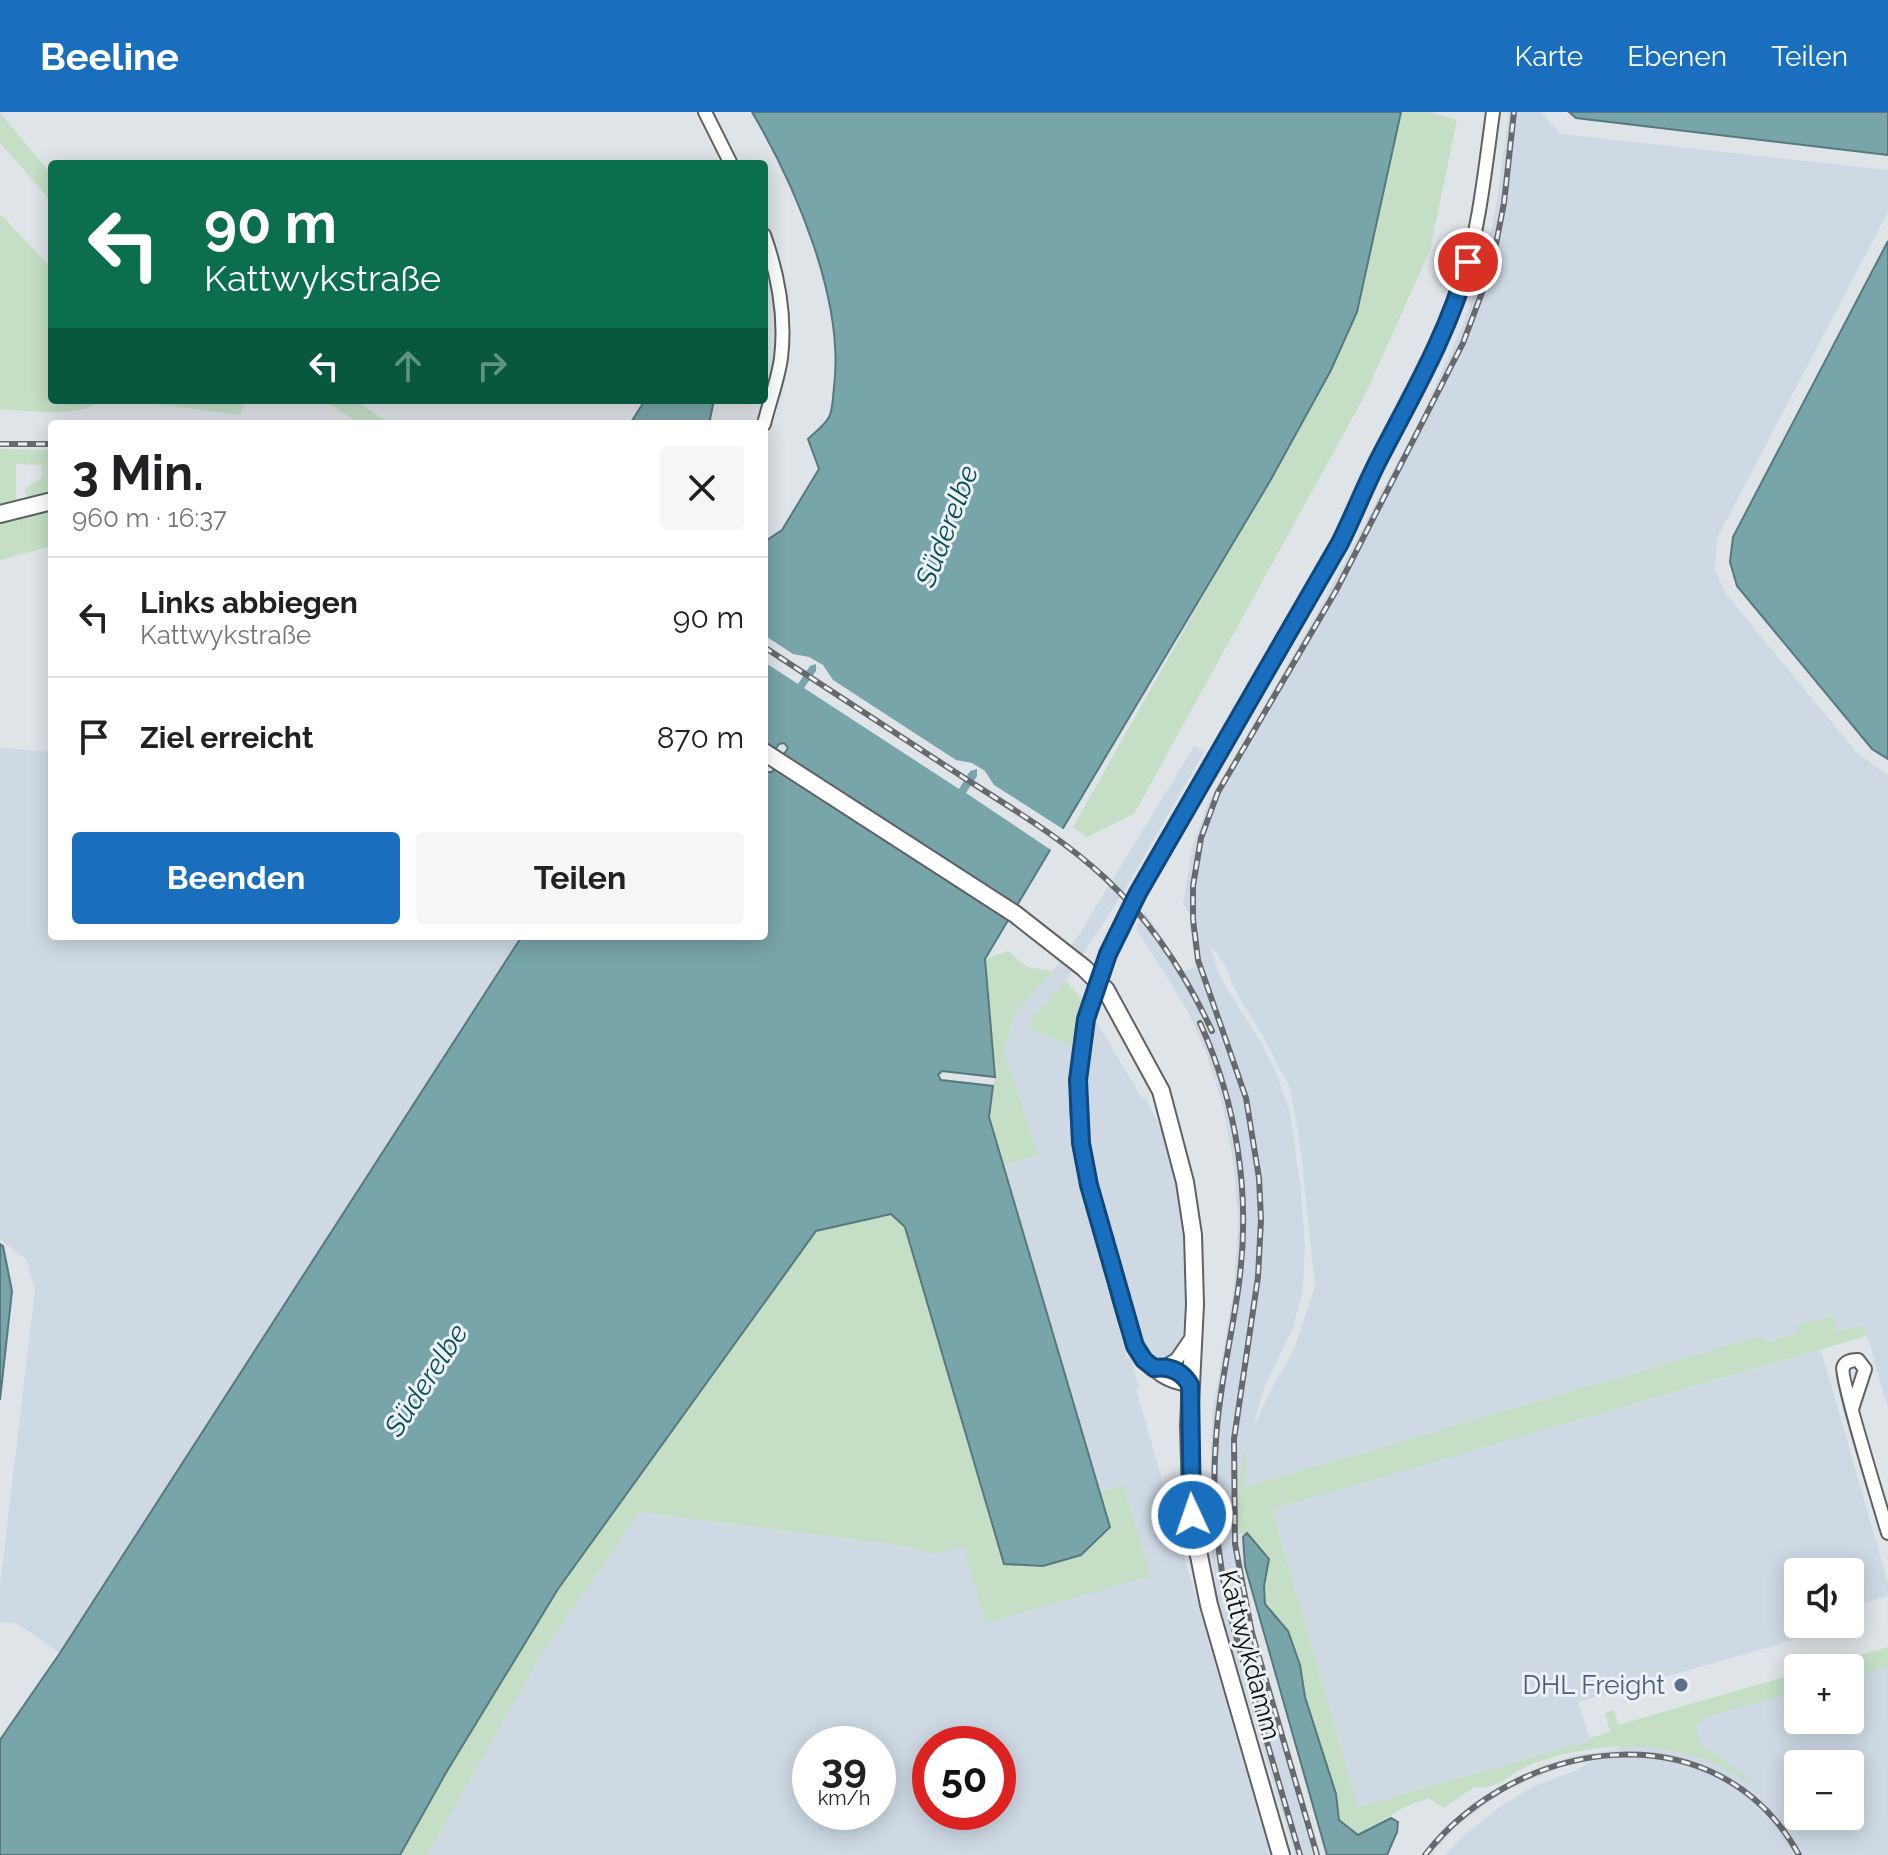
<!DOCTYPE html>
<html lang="de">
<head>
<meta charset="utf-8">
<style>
  :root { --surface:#fff; --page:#f6f6f6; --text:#202124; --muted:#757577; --line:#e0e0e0; --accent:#196fbd }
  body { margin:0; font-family:Raleway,sans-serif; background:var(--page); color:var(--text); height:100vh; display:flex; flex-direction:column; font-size:30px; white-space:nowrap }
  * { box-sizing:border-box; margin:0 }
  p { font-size:26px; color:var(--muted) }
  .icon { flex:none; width:44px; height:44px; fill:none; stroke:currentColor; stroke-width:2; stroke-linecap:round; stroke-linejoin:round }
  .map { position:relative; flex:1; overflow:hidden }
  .side { position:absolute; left:48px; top:308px; width:720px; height:520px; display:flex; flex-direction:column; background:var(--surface); border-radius:8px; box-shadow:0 4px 20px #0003 }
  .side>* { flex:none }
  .guide { position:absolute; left:48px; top:48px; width:720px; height:244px; border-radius:8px; box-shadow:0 4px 20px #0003; background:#0b6e4f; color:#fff; overflow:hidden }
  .buttons { position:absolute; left:1784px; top:1446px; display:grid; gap:16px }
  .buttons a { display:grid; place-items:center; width:80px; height:80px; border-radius:8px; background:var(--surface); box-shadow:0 4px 20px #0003; font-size:40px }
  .speed { position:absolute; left:792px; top:1614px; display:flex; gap:16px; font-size:40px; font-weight:700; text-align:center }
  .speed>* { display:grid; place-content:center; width:104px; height:104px; border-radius:50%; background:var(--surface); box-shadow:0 4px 20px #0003; line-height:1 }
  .speed small { font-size:20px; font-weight:400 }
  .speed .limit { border:12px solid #d22; background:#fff; color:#111 }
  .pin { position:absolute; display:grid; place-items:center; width:68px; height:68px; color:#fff; margin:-34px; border:4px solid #fff; border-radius:50%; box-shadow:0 2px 8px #0007 }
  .me { position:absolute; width:88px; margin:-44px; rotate:357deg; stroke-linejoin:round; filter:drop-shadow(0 0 6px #0008) }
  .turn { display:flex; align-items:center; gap:28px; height:168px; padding:0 24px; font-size:36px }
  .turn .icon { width:104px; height:104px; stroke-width:2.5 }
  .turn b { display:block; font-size:56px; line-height:68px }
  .lanes { display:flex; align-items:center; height:76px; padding:0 24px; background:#0003; justify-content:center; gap:40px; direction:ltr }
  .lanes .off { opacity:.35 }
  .round { display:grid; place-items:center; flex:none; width:84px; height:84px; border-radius:8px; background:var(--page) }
  .summary { display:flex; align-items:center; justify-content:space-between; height:136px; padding:0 24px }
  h1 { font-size:48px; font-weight:700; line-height:60px }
  .action { display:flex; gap:16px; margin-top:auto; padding:16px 24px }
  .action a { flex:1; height:92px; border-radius:8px; background:var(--accent); color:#fff; font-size:32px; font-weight:700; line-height:92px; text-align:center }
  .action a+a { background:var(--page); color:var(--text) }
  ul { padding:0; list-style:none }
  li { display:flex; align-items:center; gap:24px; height:120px; padding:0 24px; border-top:2px solid var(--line) }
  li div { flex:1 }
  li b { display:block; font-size:30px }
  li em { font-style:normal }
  header { display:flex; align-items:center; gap:48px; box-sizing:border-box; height:112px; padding:0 40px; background:var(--accent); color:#fff }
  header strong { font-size:38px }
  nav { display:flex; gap:44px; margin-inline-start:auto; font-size:28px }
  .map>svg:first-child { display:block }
  .built { fill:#ced9e4; fill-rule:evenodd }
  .green { fill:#c4dfc6 }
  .water { fill:#78a5aa; stroke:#58797c; stroke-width:2 }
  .pier { fill:#dfe4e9 }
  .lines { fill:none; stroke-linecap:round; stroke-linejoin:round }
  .street-casing { stroke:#5e6266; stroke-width:16 }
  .secondary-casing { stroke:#5e6266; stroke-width:20 }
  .street { stroke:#fff; stroke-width:12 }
  .secondary { stroke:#fff; stroke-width:16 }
  .rail-casing { stroke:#676a6d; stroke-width:6 }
  .rail { stroke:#ecf1f6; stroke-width:3; stroke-dasharray:9; stroke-linecap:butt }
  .street-bridge-casing { stroke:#5e6266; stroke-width:16; stroke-linecap:butt }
  .street-bridge { stroke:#fff; stroke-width:12 }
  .route-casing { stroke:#10487b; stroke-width:20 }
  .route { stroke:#196fbd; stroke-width:14 }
  .service-dot { fill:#5c6f8a; stroke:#ecf1f6; stroke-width:3 }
  .labels { text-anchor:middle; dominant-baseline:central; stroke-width:6; stroke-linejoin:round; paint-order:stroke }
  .street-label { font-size:26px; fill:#0f1112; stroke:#ecf1f6 }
  .service-label { font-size:26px; fill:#4e5e75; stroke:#ecf1f6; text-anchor:end }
  .water-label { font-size:28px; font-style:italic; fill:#074d54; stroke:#ecf1f6 }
</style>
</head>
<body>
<header>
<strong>Beeline</strong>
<nav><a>Karte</a><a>Ebenen</a><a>Teilen</a></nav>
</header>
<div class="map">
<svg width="1888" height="1743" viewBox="0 0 1888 1743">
  <rect width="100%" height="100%" fill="#dfe4e9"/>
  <!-- built -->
  <path class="built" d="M 1509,0 L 1541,0 L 1560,22 L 1888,58 L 1888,100 L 1717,426 L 1715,457 L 1726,482 L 1857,641 L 1888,663 L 1888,1297 L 1864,1213 L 1836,1220 L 1834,1203 L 1797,1214 L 1798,1221 L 1765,1230 L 1763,1223 L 1244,1375 L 1245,1334 L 1237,1382 L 1239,1434 L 1246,1483 L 1255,1521 L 1321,1743 L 1295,1743 L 1218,1490 L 1213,1453 L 1210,1414 L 1211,1340 L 1213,1298 L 1234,1176 L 1238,1111 L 1234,1054 L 1223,995 L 1207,943 L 1188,899 L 1136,816 L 1145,800 L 1184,859 L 1196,854 L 1190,815 L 1199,815 L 1183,792 L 1192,736 L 1207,693 L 1318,500 L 1423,302 L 1462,215 L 1485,150 L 1498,83 ZM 1209,832 L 1224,851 L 1238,884 L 1260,919 L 1290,976 L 1299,1024 L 1315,1174 L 1293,1240 L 1270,1279 L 1251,1321 L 1264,1276 L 1293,1216 L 1303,1177 L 1305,1133 L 1301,1079 L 1290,1001 L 1277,962 L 1263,934 L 1220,865 Z
    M 1194,634 L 1204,640 L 1127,774 L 1066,869 L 1031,907 L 1029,916 L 1073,934 L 1070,1008 L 1081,1080 L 1127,1246 L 1131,1246 L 1139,1276 L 1136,1277 L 1270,1743 L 427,1743 L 543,1539 L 640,1400 L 905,1434 L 933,1442 L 1123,1373 L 1100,1380 L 1003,1054 L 1038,1043 L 1004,938 L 1015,901 L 1055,856 L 1082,818 ZM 810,1632 L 878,1632 L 878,1700 L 810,1700 ZM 930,1632 L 998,1632 L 998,1700 L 930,1700 Z
    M 0,636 L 52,640 L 52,824 L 522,824 L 60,1541 L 16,1511 L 0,1510 L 0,1474 L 35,1178 L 27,1148 L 0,1127 Z
    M 1095,907 L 1142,986 L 1146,986 L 1160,1015 L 1177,1073 L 1187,1135 L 1187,1198 L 1180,1233 L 1171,1246 L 1156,1245 L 1142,1226 L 1093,1057 L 1086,985 L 1089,936 Z
    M 1821,1238 L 1888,1471 L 1888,1484 L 1850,1495 L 1850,1460 L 1798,1460 L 1798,1512 L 1803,1525 L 1578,1590 L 1590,1629 L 1358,1695 L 1272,1396 Z
    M 1888,1538 L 1888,1743 L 1445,1743 L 1461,1726 L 1498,1696 L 1532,1675 L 1577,1658 L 1593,1648 L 1563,1654 L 1506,1678 L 1455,1715 L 1431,1743 L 1422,1743 L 1445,1714 L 1491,1679 L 1544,1653 L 1578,1643 L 1614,1638 L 1675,1604 L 1798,1566 L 1798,1608 L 1850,1608 L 1850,1556 ZM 1798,1652 L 1850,1652 L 1850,1704 L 1798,1704 Z"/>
  <!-- green -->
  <path class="green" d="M 1401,0 L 1428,0 L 1457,8 L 1430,138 L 1364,285 L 1134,702 L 1087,725 L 1073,715 L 1331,258 L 1357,200 Z
    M 0,1 L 52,63 L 52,90 L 0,31 Z
    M 0,102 L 52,157 L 52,288 L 99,288 C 83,307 24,298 0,297 Z
    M 124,288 L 246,288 L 240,303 Z
    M 324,288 L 355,288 L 391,312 L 360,312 Z
    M 0,337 L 52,338 L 52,383 L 35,386 L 26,383 L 25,377 L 42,365 L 41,353 L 16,352 L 16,387 L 0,396 Z
    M 52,398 L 52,434 L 0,448 L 0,412 Z
    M 1008,839 L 1027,855 L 1052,859 L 1015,901 L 1004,938 L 1038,1043 L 1003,1054 L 989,1005 L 995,965 L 985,847 Z
    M 1066,869 L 1083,888 L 1073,934 L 1029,916 L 1031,907 Z
    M 891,1102 L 905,1115 L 1004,1452 L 1110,1415 L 1100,1380 L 1123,1373 L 1150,1464 L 986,1511 L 963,1434 L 933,1442 L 905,1434 L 640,1400 L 543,1539 L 427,1743 L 400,1743 L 447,1659 L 558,1477 L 815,1119 Z
    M 1834,1203 L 1837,1220 L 1864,1213 L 1867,1224 L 1272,1397 L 1358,1695 L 1589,1629 L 1589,1626 L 1610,1620 L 1605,1601 L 1614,1598 L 1618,1613 L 1798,1561 L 1798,1579 L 1703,1606 L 1696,1615 L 1699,1631 L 1752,1669 L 1750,1672 C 1736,1664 1722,1653 1707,1648 C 1649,1628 1587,1631 1530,1653 C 1510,1661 1497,1679 1474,1675 L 1444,1696 L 1428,1686 L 1403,1696 L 1358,1723 L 1339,1708 L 1336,1682 L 1305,1585 L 1300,1553 L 1288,1519 L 1265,1492 L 1264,1474 L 1268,1462 L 1247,1422 L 1239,1422 C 1238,1391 1236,1361 1247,1331 L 1245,1375 L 1763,1223 L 1766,1230 L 1798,1221 L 1796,1214 Z
    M 1888,1535 L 1888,1554 L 1850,1565 L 1850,1556 L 1814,1556 Z"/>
  <!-- water -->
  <path class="water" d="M 752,0 L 1401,0 L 1357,200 L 1331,258 L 1270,369 L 985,847 L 995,965 L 942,959 L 938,963 L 941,968 L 993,974 L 989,1005 L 1110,1415 L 1081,1443 L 1043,1454 L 1004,1452 L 905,1115 L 891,1102 L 816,1119 L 558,1477 L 447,1659 L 400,1743 L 0,1743 L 0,1628 L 60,1541 L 522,824 L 764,824 L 764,660 L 772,660 L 788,636 L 784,631 L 779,632 L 764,653 L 764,430 L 782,418 L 819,357 L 808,327 C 814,321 825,313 829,305 C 833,298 833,283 834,275 C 845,188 795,73 752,0 Z
    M 1569,0 L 1888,0 L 1888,43 L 1576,6 Z
    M 1888,129 L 1888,647 L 1872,637 L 1737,474 L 1730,450 L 1733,425 Z
    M 645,288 L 714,288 L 709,312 L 630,312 Z
    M 0,1132 L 3,1134 L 12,1179 L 0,1288 Z
    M 1247,1421 L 1269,1447 L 1264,1474 L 1265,1492 L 1288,1519 L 1300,1553 L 1305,1585 L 1336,1682 L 1339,1708 L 1358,1723 L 1391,1706 L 1398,1710 L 1397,1720 L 1387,1743 L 1327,1743 L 1245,1454 L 1243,1425 Z"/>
  <!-- pier -->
  <path class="pier" d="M 764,523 L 793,542 L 809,545 L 823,553 L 833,568 L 956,648 L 972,651 L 985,659 L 994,673 L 1066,719 L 1054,740 L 966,681 L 977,664 L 977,657 L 970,659 L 959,677 L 804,576 L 816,559 L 816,552 L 810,554 L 798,572 L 764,550 Z"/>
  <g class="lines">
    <defs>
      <path id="street" d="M 705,0 L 731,52
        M 764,312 C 769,291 778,268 781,246 C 786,204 778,162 764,123
        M 1336,438 C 1352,407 1365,375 1381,344 C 1409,289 1443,233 1462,174 C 1479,116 1485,59 1493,0
        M 1111,1155 C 1124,1200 1132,1268 1190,1273
        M 1164,1255 L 1177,1247 L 1192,1225
        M 1852,1297 L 1865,1257 L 1858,1248 C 1852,1248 1845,1249 1843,1256 C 1840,1264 1882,1401 1888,1421"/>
      <path id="secondary" d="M 0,402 L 52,389
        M 764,640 L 1015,802 L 1084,856 L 1106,878 L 1161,979 L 1185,1070 L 1193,1123 L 1195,1192 L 1189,1313 L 1191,1384 L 1196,1429 L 1209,1493 L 1281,1743"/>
    </defs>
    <!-- street casing -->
    <use href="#street" class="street-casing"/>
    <!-- secondary casing -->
    <use href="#secondary" class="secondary-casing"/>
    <!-- street -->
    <use href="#street" class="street"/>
    <!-- secondary -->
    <use href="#secondary" class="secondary"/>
    <defs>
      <path id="rail" d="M 0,332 L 52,332
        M 764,535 C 827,576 889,617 952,658 C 1004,692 1059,723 1105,766 C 1151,809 1186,863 1212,919
        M 1200,911 C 1237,992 1251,1083 1239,1171 C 1232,1224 1219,1275 1216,1328 C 1211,1391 1218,1453 1233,1514 L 1300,1743
        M 1317,1743 L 1252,1521 L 1235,1432 L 1234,1327 L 1258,1165 L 1261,1107 L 1259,1066 L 1246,986 L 1198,848 L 1193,807 L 1193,774 L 1201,726 L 1218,680 L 1337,477 L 1463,231 L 1489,162 L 1495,137 L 1504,91 L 1514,0
        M 1425,1743 C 1518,1624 1718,1595 1799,1743"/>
    </defs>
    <!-- rail casing -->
    <use href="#rail" class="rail-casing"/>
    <!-- rail -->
    <use href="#rail" class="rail"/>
    <defs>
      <path id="street-bridge" d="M 1111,1155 C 1096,1099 1077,1043 1077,984 C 1078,870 1141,773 1196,678 C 1242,597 1290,518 1336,438"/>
    </defs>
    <!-- street-bridge casing -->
    <use href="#street-bridge" class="street-bridge-casing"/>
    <!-- street-bridge -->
    <use href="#street-bridge" class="street-bridge"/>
  </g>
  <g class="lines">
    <defs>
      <path id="route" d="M 1192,1403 L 1190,1273 C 1182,1259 1170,1254 1154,1256 L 1144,1248 L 1135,1234 L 1089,1073 L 1081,1031 L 1078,968 L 1086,907 L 1108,842 L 1138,781 L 1340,431 C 1354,403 1365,374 1379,347 C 1412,283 1449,220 1468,150"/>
    </defs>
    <!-- route casing -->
    <use href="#route" class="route-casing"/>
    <!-- route -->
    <use href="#route" class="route"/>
  </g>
  <!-- markers -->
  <circle class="service-dot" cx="1681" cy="1573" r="8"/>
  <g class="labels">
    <!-- street labels -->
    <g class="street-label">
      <text transform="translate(1250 1543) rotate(75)">Kattwykdamm</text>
    </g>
    <!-- service labels -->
    <g class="service-label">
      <text x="1665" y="1573">DHL Freight</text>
    </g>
    <!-- water labels -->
    <g class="water-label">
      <text transform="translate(947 414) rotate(-69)">Süderelbe</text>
      <text transform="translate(426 1268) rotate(-57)">Süderelbe</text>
    </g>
  </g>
</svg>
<div class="buttons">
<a><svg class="icon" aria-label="sound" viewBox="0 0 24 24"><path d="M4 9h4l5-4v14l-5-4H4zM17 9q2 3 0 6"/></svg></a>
<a>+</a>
<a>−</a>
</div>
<div class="speed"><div>39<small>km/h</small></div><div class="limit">50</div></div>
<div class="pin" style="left:1468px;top:150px;background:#d93025"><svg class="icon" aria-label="arrive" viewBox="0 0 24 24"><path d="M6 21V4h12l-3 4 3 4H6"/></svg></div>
<svg class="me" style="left:1192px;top:1403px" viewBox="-20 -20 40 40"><circle r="17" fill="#196fbd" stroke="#fff" stroke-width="3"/><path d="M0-11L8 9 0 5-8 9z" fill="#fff"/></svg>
<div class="guide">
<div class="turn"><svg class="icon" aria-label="left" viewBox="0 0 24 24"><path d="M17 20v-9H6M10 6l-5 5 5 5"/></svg><div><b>90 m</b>Kattwykstraße</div></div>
<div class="lanes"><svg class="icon" aria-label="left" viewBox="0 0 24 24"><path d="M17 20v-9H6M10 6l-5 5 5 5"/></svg><svg class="icon off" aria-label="ahead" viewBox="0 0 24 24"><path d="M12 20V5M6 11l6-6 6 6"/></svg><svg class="icon off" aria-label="right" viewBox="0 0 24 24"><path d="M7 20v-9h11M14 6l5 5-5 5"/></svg></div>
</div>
<section class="side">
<div class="summary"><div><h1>3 Min.</h1><p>960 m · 16:37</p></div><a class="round"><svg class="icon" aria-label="close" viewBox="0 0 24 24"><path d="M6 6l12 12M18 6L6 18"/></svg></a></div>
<ul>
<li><svg class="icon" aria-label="left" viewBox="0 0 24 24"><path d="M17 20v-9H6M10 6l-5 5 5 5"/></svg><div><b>Links abbiegen</b><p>Kattwykstraße</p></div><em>90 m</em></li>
<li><svg class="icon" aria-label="arrive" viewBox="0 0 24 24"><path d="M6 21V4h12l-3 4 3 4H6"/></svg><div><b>Ziel erreicht</b></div><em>870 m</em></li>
</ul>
<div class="action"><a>Beenden</a><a>Teilen</a></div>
</section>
</div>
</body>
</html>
